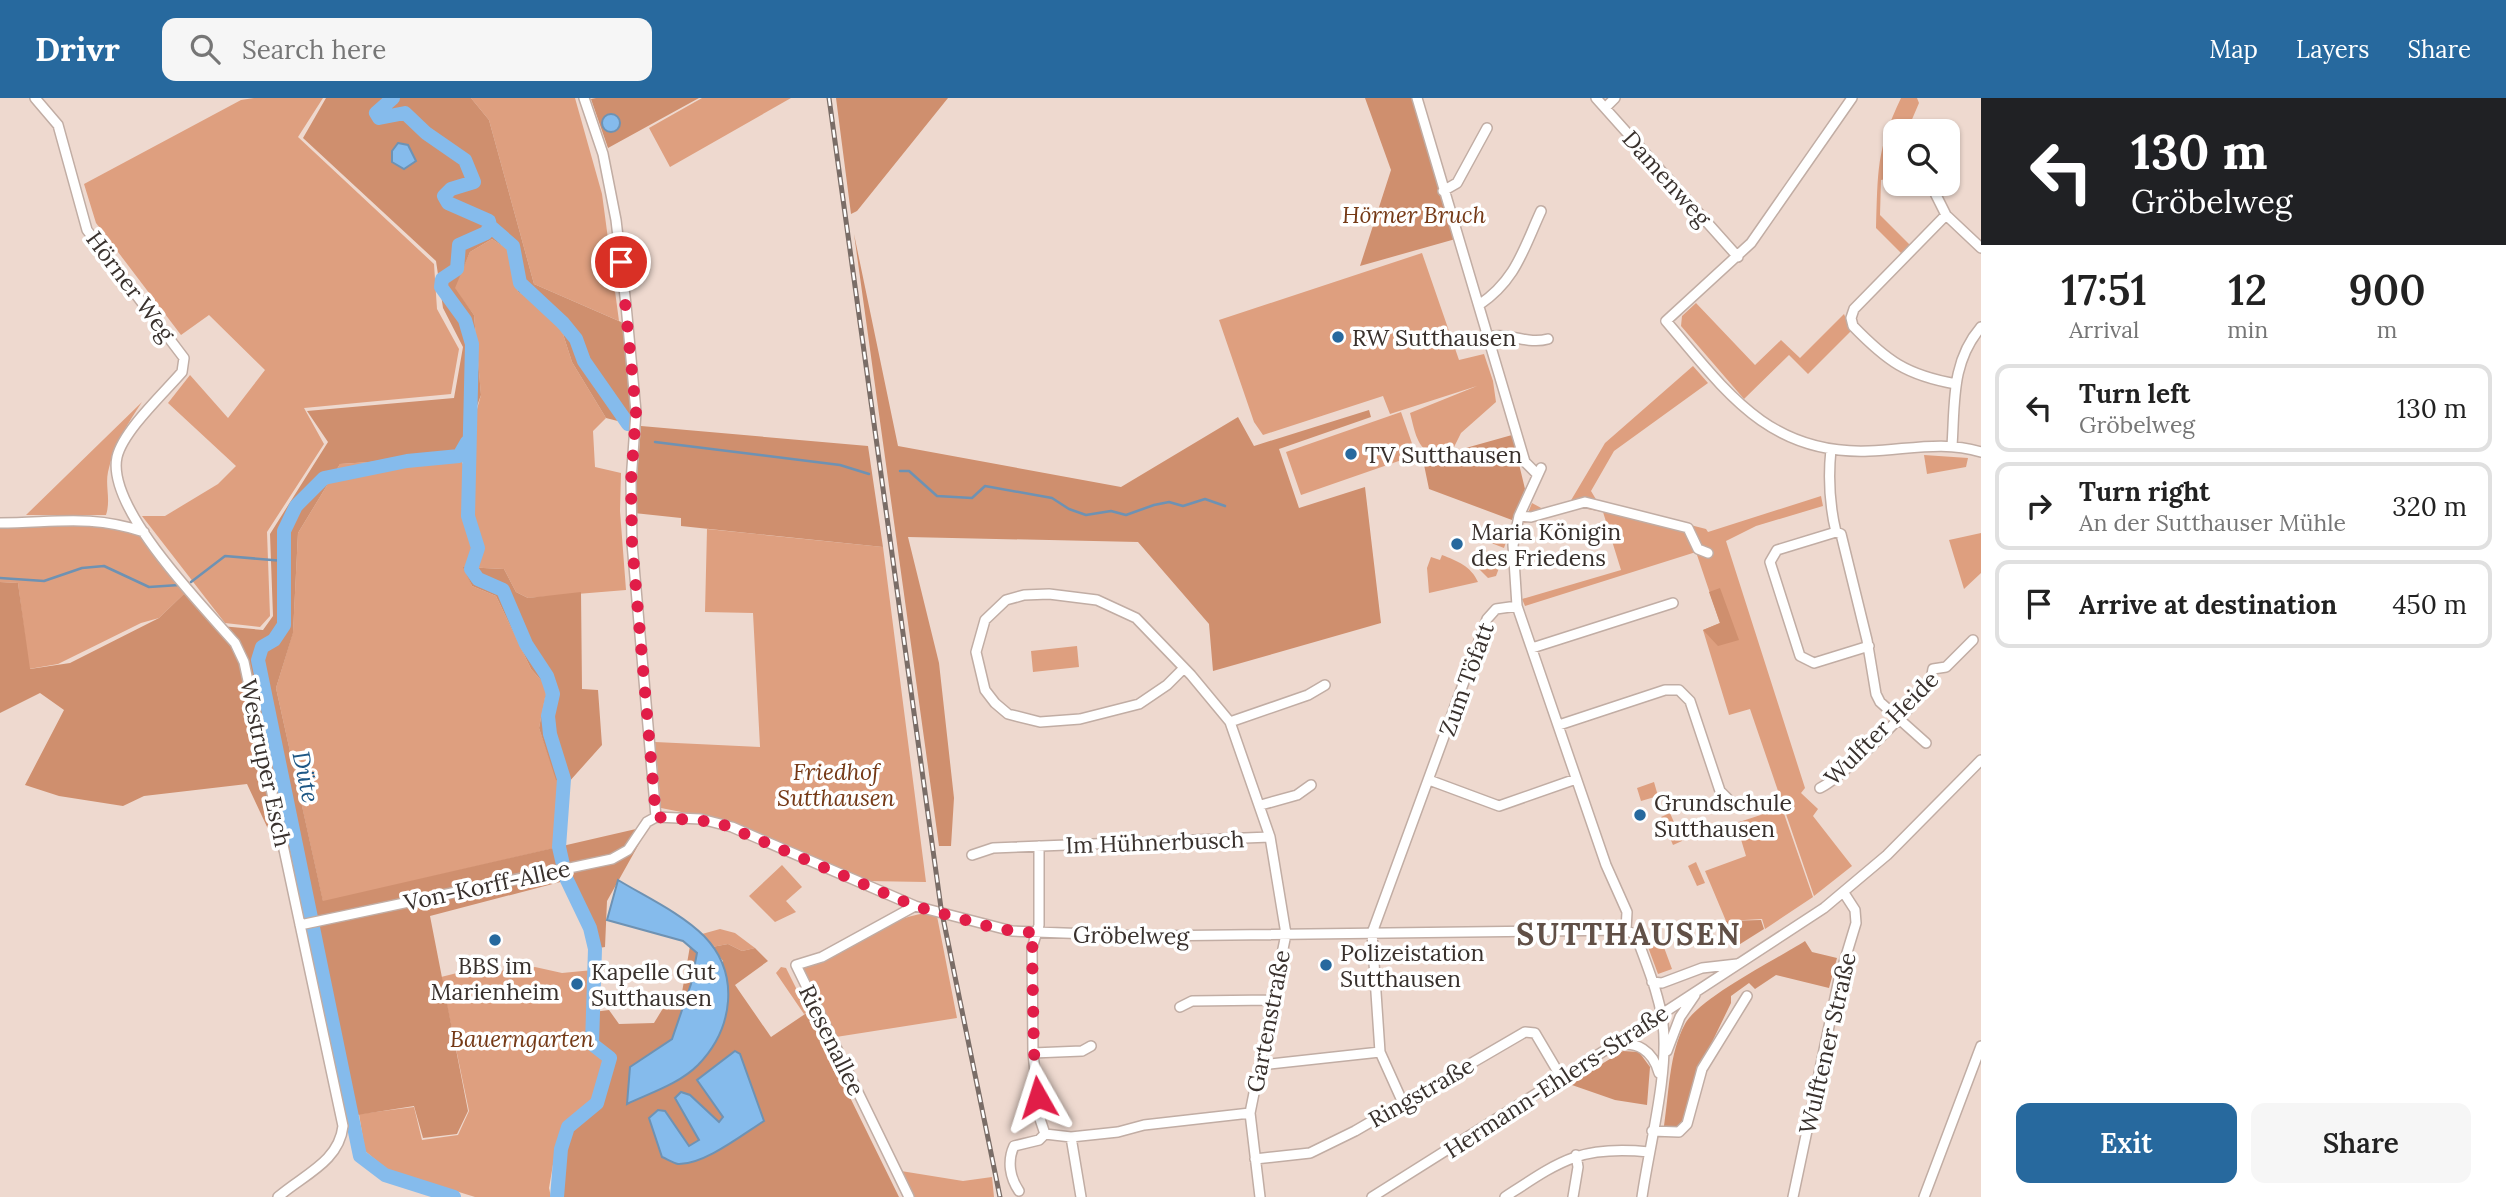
<!DOCTYPE html>
<html lang="en">
<head>
<meta charset="utf-8">
<style>
  :root { --surface:#fff; --page:#f6f6f6; --text:#222; --muted:#767676; --line:#e0e0e0; --accent:#27699e }
  body { margin:0; font-family:Lora,serif; background:var(--page); color:var(--text); height:100vh; display:flex; flex-direction:column; font-size:26px; white-space:nowrap }
  * { box-sizing:border-box; margin:0 }
  p { font-size:23px; color:var(--muted) }
  .icon { flex:none; width:38px; height:38px; fill:none; stroke:currentColor; stroke-width:2; stroke-linecap:round; stroke-linejoin:round }
  .map { position:relative; flex:1; overflow:hidden }
  .sheet { display:flex; flex-direction:column; background:var(--surface); width:525px }
  .sheet>* { flex:none }
  .hud { background:#202124; color:#fff; overflow:hidden }
  .tools { position:absolute; left:1883px; top:21px; display:grid; gap:14px }
  .tools a { display:grid; place-items:center; width:77px; height:77px; border-radius:14px; background:var(--surface); box-shadow:0 2px 5px #0004; font-size:35px }
  .pin { position:absolute; display:grid; place-items:center; width:60px; height:60px; color:#fff; margin:-30px; border:4px solid #fff; border-radius:50%; box-shadow:0 2px 7px #0007 }
  .me { position:absolute; width:77px; margin:-38px; rotate:354deg; stroke-linejoin:round; filter:drop-shadow(0 0 5px #0008) }
  .turn { display:flex; align-items:center; gap:24px; height:147px; padding:0 35px; font-size:32px }
  .turn .icon { width:91px; height:91px; stroke-width:2.5 }
  .turn b { display:block; font-size:49px; line-height:60px }
  .eta { display:flex; justify-content:space-evenly; align-items:center; height:119px; text-align:center }
  .eta b { font-size:42px; font-weight:600; line-height:49px }
  .primary-button { display:flex; gap:14px; margin-top:auto; padding:14px 35px }
  .primary-button a { flex:1; height:80px; border-radius:14px; background:var(--accent); color:#fff; font-size:28px; font-weight:600; line-height:80px; text-align:center }
  .primary-button a+a { background:var(--page); color:var(--text) }
  ul { padding:0; list-style:none }
  li { display:flex; align-items:center; gap:21px; height:88px; margin:0 14px 10px; padding:0 21px; border:4px solid var(--line); border-radius:14px }
  li div { flex:1 }
  li b { display:block; font-size:26px }
  li em { font-style:normal }
  header { display:flex; align-items:center; gap:42px; box-sizing:border-box; height:98px; padding:0 35px; background:var(--accent); color:#fff }
  header strong { font-size:33px }
  nav { display:flex; gap:38px; margin-inline-start:auto; font-size:24px }
  .search { width:490px; height:63px; background:var(--page); display:flex; align-items:center; gap:18px; box-sizing:border-box; padding:0 24px; border-radius:14px; color:var(--muted); font-size:26px }
  main { display:flex; flex:1; min-height:0 }
  .map>svg:first-child { display:block }
  .green { fill:#de9f7f }
  .forest { fill:#cf8f6e; fill-rule:evenodd }
  .water { fill:#85bbec; stroke:#6e92b3; stroke-width:2 }
  .lines { fill:none; stroke-linecap:round; stroke-linejoin:round }
  .stream { stroke:#6e92b3; stroke-width:2.5 }
  .river { stroke:#85bbec; stroke-width:14 }
  .minor-casing { stroke:#c1ada4; stroke-width:12 }
  .minor { stroke:#fff; stroke-width:9 }
  .rail-casing { stroke:#7a6d67; stroke-width:5 }
  .rail { stroke:#fff; stroke-width:2.5; stroke-dasharray:8; stroke-linecap:butt }
  .route { stroke:#e11d48; stroke-width:12; stroke-dasharray:0 21.6 }
  .poi-dot { fill:#27699e; stroke:#fff; stroke-width:2.5 }
  .labels { text-anchor:middle; dominant-baseline:central; stroke-width:7; stroke-linejoin:round; paint-order:stroke }
  .street-label { font-size:23px; fill:#39312d; stroke:#fff }
  .park-label { font-size:23px; font-style:italic; fill:#753916; stroke:#fff }
  .poi-label { font-size:23px; fill:#39312d; stroke:#fff; text-anchor:start }
  .water-label { font-size:24px; font-style:italic; fill:#1d5785; stroke:#fff }
  .district-label { font-size:30px; font-weight:bold; letter-spacing:2px; fill:#615047; stroke:#fff }
</style>
</head>
<body>
<header>
<strong>Drivr</strong>
<div class="search"><svg class="icon" aria-label="search" viewBox="0 0 24 24"><circle cx="10" cy="10" r="6"/><path d="M15 15l6 6"/></svg>Search here</div>
<nav><a>Map</a><a>Layers</a><a>Share</a></nav>
</header>
<main>
<div class="map">
<svg width="1981" height="1099" viewBox="0 0 1981 1099">
  <rect width="100%" height="100%" fill="#eed9cf"/>
  <!-- green -->
  <path class="green" d="M 254,0 L 323,0 L 298,39 L 434,166 L 437,211 L 459,251 L 451,296 L 304,310 L 324,346 L 267,434 L 270,518 L 260,529 L 225,525 L 142,418 L 165,418 L 218,386 L 236,368 L 168,305 L 190,277 L 228,320 L 265,272 L 209,217 L 181,237 L 96,125 L 84,86 L 241,2 Z
    M 471,0 L 575,0 L 602,96 L 619,223 L 534,186 L 489,22 Z
    M 702,0 L 791,0 L 670,69 L 649,30 Z
    M 1901,0 L 1917,0 L 1919,5 L 1907,33 L 1895,33 L 1895,61 L 1886,81 L 1881,82 L 1880,117 L 1911,148 L 1903,157 L 1876,130 C 1878,74 1876,52 1901,0 Z
    M 492,141 L 507,151 L 518,194 L 539,206 L 563,236 L 572,264 L 606,320 L 593,333 L 595,369 L 621,375 L 620,413 L 626,492 L 528,500 L 516,494 L 504,471 L 464,469 L 472,488 L 496,498 L 531,571 L 547,589 L 539,630 L 564,702 L 559,749 L 323,804 L 276,590 L 293,534 L 298,435 L 340,366 L 459,358 L 468,377 L 468,343 L 481,297 L 474,217 L 454,190 L 470,154 Z
    M 1422,155 L 1459,262 L 1484,256 L 1493,283 L 1496,304 L 1461,335 L 1454,349 L 1430,355 C 1416,348 1414,329 1410,315 L 1477,288 L 1390,316 L 1383,298 L 1263,337 L 1254,324 L 1219,222 Z
    M 1696,205 L 1755,267 L 1781,242 L 1800,260 L 1844,216 L 1851,233 L 1808,276 L 1789,257 L 1744,301 L 1681,228 L 1682,218 Z
    M 1693,268 L 1708,285 L 1614,353 L 1591,393 L 1597,403 L 1706,431 L 1708,434 L 1821,398 L 1823,408 L 1756,428 L 1726,443 L 1805,690 L 1801,695 L 1818,711 L 1813,718 L 1852,768 L 1814,798 L 1750,611 L 1729,617 L 1703,532 L 1720,525 L 1696,454 L 1525,508 L 1522,501 L 1621,472 L 1603,414 L 1582,410 L 1524,425 L 1532,405 L 1543,411 L 1570,404 L 1605,345 Z
    M 142,304 C 128,325 113,349 108,374 C 105,388 111,402 106,417 L 26,417 Z
    M 1401,314 L 1416,357 L 1301,397 L 1286,354 Z
    M 1924,357 L 1968,360 L 1966,369 L 1927,376 Z
    M 79,420 L 144,434 L 189,491 L 159,520 L 141,525 L 58,566 L 29,571 L 18,485 L 0,484 L 0,425 Z
    M 707,431 L 883,449 L 926,784 L 867,783 L 727,723 L 661,710 L 655,644 L 760,649 L 753,515 L 705,514 Z
    M 1485,432 L 1507,441 L 1504,450 L 1481,441 Z
    M 1981,435 L 1981,475 L 1964,491 L 1949,442 Z
    M 1477,452 L 1502,462 L 1496,478 L 1488,480 L 1472,464 Z
    M 1442,457 C 1457,463 1471,468 1478,484 L 1429,495 L 1427,470 L 1431,459 L 1440,462 Z
    M 1077,548 L 1079,569 L 1033,574 L 1031,553 Z
    M 1654,684 L 1658,698 L 1641,703 L 1637,690 Z
    M 1782,710 L 1813,799 L 1765,831 L 1762,821 L 1726,823 L 1705,773 L 1746,758 L 1736,725 Z
    M 1670,715 L 1682,743 L 1673,747 L 1661,719 Z
    M 1696,764 L 1705,785 L 1697,788 L 1688,768 Z
    M 782,767 L 802,789 L 786,803 L 796,814 L 775,824 L 749,798 Z
    M 926,815 L 937,818 L 957,920 L 836,939 L 803,870 C 845,856 882,821 926,815 Z
    M 720,831 L 735,835 L 755,850 L 742,853 L 728,846 L 712,849 L 702,836 Z
    M 1662,844 L 1672,871 L 1658,876 L 1648,849 Z
    M 535,869 L 562,875 L 593,872 L 590,947 L 608,961 L 595,1003 L 566,1028 L 559,1050 L 556,1049 L 549,1090 L 551,1099 L 475,1099 L 388,1072 L 365,1053 L 359,1016 L 414,1009 L 422,1042 L 458,1037 L 469,1013 L 441,879 L 469,872 L 471,876 Z
    M 781,869 L 786,870 L 808,914 L 804,916 L 776,875 Z
    M 901,1073 L 963,1083 L 992,1079 L 994,1099 L 914,1099 Z"/>
  <!-- forest -->
  <path class="forest" d="M 326,0 L 471,0 L 489,22 L 534,186 L 628,227 L 641,328 L 868,348 L 883,449 L 681,428 L 681,420 L 634,415 L 641,329 L 606,320 L 572,264 L 563,236 L 539,206 L 518,194 L 507,151 L 492,141 L 470,154 L 455,190 L 474,217 L 481,297 L 459,358 L 340,366 L 298,435 L 293,535 L 276,590 L 323,803 L 649,728 L 607,803 L 605,849 L 593,851 L 564,783 L 430,818 L 468,1013 L 457,1036 L 423,1040 L 414,1008 L 338,1020 L 283,763 L 247,686 L 144,698 L 123,708 L 59,698 L 25,687 L 64,612 L 40,595 L 0,615 L 0,484 L 18,485 L 30,571 L 70,565 L 159,520 L 189,491 L 221,528 L 263,532 L 273,518 L 270,436 L 328,344 L 307,313 L 454,300 L 463,249 L 443,210 L 436,163 L 303,40 Z
    M 596,0 L 699,0 L 608,50 L 591,1 Z
    M 836,0 L 948,0 L 857,113 L 851,116 Z
    M 1365,0 L 1412,0 L 1459,140 L 1360,168 L 1391,72 Z
    M 854,136 L 898,348 L 1121,389 L 1238,319 L 1254,348 L 1369,312 L 1371,319 L 1279,351 L 1299,410 L 1365,389 L 1381,525 L 1213,573 L 1209,526 L 1138,444 L 908,439 L 939,565 L 954,700 L 951,748 L 939,748 Z
    M 1512,337 L 1525,391 L 1512,422 L 1429,391 L 1423,362 Z
    M 463,469 L 504,471 L 516,494 L 528,500 L 581,494 L 582,591 L 598,592 L 602,647 L 568,685 L 556,682 L 539,630 L 547,589 L 531,571 L 496,498 L 472,488 Z
    M 1720,490 L 1739,542 L 1718,548 L 1703,532 L 1720,525 L 1709,494 Z
    M 1761,822 L 1764,831 L 1737,848 L 1726,823 Z
    M 1805,843 L 1812,854 L 1837,860 L 1829,890 L 1776,877 L 1755,891 L 1749,885 L 1731,898 L 1731,905 L 1699,971 L 1683,1024 L 1677,1029 L 1664,1028 C 1669,996 1669,955 1685,926 C 1699,900 1777,861 1805,843 Z
    M 728,846 L 742,853 L 755,850 L 768,863 L 735,887 L 771,939 L 808,914 L 899,1099 L 559,1099 L 570,1030 L 598,1006 L 612,960 L 593,944 L 593,914 L 609,912 L 619,926 L 654,925 L 665,907 L 680,906 L 690,848 L 697,854 L 691,886 L 672,941 L 630,969 L 627,1005 L 672,985 L 723,863 L 712,849 ZM 690,997 L 718,1025 L 724,1019 L 713,1055 L 677,1066 L 657,1040 L 649,1020 L 665,1013 L 689,1048 L 699,1042 Z
    M 1623,953 L 1639,954 L 1650,969 L 1647,1007 L 1615,1002 L 1569,986 Z"/>
  <!-- water -->
  <path class="water" d="M602 25a9 9 0 1 1 18 0a9 9 0 1 1-18 0Z
    M 398,45 L 408,47 L 416,63 L 404,71 L 392,64 L 392,53 Z
    M 618,782 C 646,799 681,815 704,838 C 741,876 733,931 698,967 C 679,986 650,995 627,1006 L 630,969 L 672,941 L 691,886 L 697,855 L 683,843 L 607,822 Z
    M 735,953 L 740,956 L 764,1023 C 743,1036 704,1067 678,1066 C 673,1065 667,1061 662,1059 L 649,1020 L 658,1012 L 665,1013 L 689,1048 L 699,1042 L 675,1000 L 681,994 L 690,997 L 719,1024 L 723,1019 L 697,982 Z"/>
  <g class="lines">
    <!-- stream -->
    <path class="stream" d="M 655,344 L 840,367 L 869,376
      M 900,373 L 909,373 L 937,398 L 972,400 L 985,388 L 1052,400 L 1069,411 L 1086,417 L 1111,413 L 1126,417 L 1154,407 L 1169,404 L 1183,408 L 1205,401 L 1225,408
      M 0,480 L 44,483 L 82,470 L 104,468 L 149,489 L 179,487
      M 191,484 L 225,458 L 284,463"/>
    <!-- river -->
    <path class="river" d="M 393,0 L 376,15 L 379,20 L 405,15 L 426,35 L 465,62 L 474,84 L 451,91 L 444,98 L 448,105 L 489,123 L 490,128 L 486,135 L 459,147 L 457,171 L 442,181 L 441,189 L 465,222 L 472,246 L 468,418 L 478,450 L 471,471 L 478,481 L 503,492 L 526,546 L 547,578 L 553,596 L 548,618 L 550,636 L 564,681 L 559,749 L 566,780 L 590,830 L 595,851 L 592,946 L 610,960 L 597,1005 L 568,1029 L 561,1051 L 557,1099
      M 490,128 L 513,148 L 520,185 L 563,225 L 576,241 L 584,263 L 628,326
      M 454,1099 L 385,1077 L 360,1058 L 258,562 L 262,549 L 274,542 L 284,527 L 284,433 L 296,408 L 324,380 L 407,363 L 459,358 L 467,344"/>
    <defs>
      <path id="minor" d="M 35,0 L 58,27 L 87,132 L 184,260 L 182,274 C 164,295 123,333 117,359 C 106,410 202,507 235,545 L 244,564 L 343,1028 C 339,1064 303,1077 278,1099
        M 584,0 L 603,56 L 616,122 L 626,207 L 636,314 L 631,384 L 632,445 L 656,719
        M 1417,0 L 1525,364 L 1537,376
        M 1596,0 L 1738,159
        M 1852,0 L 1751,145 L 1666,223 C 1725,292 1768,357 1869,353 C 1907,352 1943,342 1981,354
        M 1605,10 L 1615,0
        M 1443,93 L 1457,85 L 1487,30
        M 1935,95 L 1946,117 L 1981,150
        M 1946,117 L 1854,211 L 1851,220 L 1853,228 C 1887,263 1906,277 1956,286
        M 1479,207 C 1516,182 1523,152 1541,113
        M 1488,239 C 1510,234 1527,247 1548,241
        M 1952,348 C 1955,304 1951,264 1981,229
        M 1831,351 C 1828,380 1829,405 1836,434 L 1841,436 L 1867,542 L 1876,596 L 1880,604 L 1926,645
        M 1541,370 L 1519,418 L 1513,447 L 1517,508 L 1606,767 L 1627,814 L 1626,832
        M 1519,418 L 1531,419 L 1585,404 L 1688,430 L 1698,451 L 1708,455
        M 0,425 C 54,425 90,416 144,434
        M 1836,434 L 1777,452 L 1770,464 L 1800,558 L 1814,565 L 1869,548
        M 1532,550 L 1673,505
        M 1184,570 L 1167,587 L 1139,606 L 1080,621 L 1040,624 L 1008,616 L 995,605 L 985,592 L 976,554 L 985,522 L 1006,502 L 1024,497 L 1049,496 L 1097,502 L 1136,520 L 1191,577 L 1230,624 L 1270,739 L 1286,836 L 1250,1015 L 1260,1099
        M 1230,624 L 1308,597 L 1325,587
        M 1559,627 L 1665,592 L 1679,592 L 1690,603 L 1720,693 L 1731,704
        M 1429,682 L 1499,708 L 1576,681
        M 1820,690 C 1844,678 1912,610 1928,587 C 1931,583 1932,576 1933,571 L 1946,569 L 1973,542
        M 1261,707 L 1297,697 L 1311,687
        M 1039,748 L 1039,827 L 1032,850 L 1033,955 L 1040,1021 L 1045,1036 L 1071,1039 L 1118,1034 L 1144,1027 L 1250,1015
        M 972,757 L 993,750 L 1270,739
        M 300,827 L 612,761 L 628,752 L 647,724 L 656,719 L 701,721 L 732,729 L 915,808 L 1012,833 L 1145,838 L 1626,832
        M 1626,832 L 1636,837 C 1646,866 1659,895 1663,926 C 1669,975 1649,1049 1642,1099
        M 1652,884 L 1662,885 L 1702,870 L 1737,866
        M 1180,909 L 1192,903 L 1273,902
        M 1615,948 C 1637,942 1653,953 1659,975
        M 1667,953 L 1680,919 L 1695,897
        M 1033,955 L 1082,953 L 1091,948
        M 1260,967 L 1380,954
        M 1403,1005 L 1380,954 L 1372,835 L 1487,521 L 1496,511 L 1517,508
        M 1652,1033 L 1679,1034 L 1687,1026 L 1702,971 L 1747,898
        M 1071,1039 L 1081,1099
        M 1255,1061 L 1310,1055 L 1355,1033 L 1525,934 L 1535,935 L 1561,979
        M 1019,1093 C 1010,1080 1007,1063 1014,1048 L 1039,1042 L 1045,1036
        M 909,1099 L 796,867 L 822,859 L 915,808
        M 1372,1099 L 1642,929 L 1824,810 L 1887,757 L 1981,662
        M 1505,1099 C 1560,1063 1580,1047 1649,1054
        M 1573,1099 L 1578,1069 L 1576,1057
        M 1793,1099 L 1839,881 L 1856,825 L 1855,812 L 1844,795
        M 1924,1099 L 1981,948"/>
    </defs>
    <!-- minor casing -->
    <use href="#minor" class="minor-casing"/>
    <!-- minor -->
    <use href="#minor" class="minor"/>
    <defs>
      <path id="rail" d="M 829,0 L 941,810 L 1000,1099"/>
    </defs>
    <!-- rail casing -->
    <use href="#rail" class="rail-casing"/>
    <!-- rail -->
    <use href="#rail" class="rail"/>
  </g>
  <g class="lines">
    <!-- route -->
    <path class="route" d="M 621,164 L 636,314 L 631,384 L 632,445 L 656,719 L 717,724 L 915,808 L 998,831 L 1036,835 L 1032,850 L 1034,955 L 1038,999"/>
  </g>
  <!-- markers -->
  <g class="poi-dot">
    <circle cx="1338" cy="239" r="7"/>
    <circle cx="1351" cy="356" r="7"/>
    <circle cx="1457" cy="446" r="7"/>
    <circle cx="1640" cy="717" r="7"/>
    <circle cx="495" cy="842" r="7"/>
    <circle cx="1326" cy="867" r="7"/>
    <circle cx="577" cy="886" r="7"/>
  </g>
  <g class="labels">
    <!-- street labels -->
    <g class="street-label">
      <text transform="translate(1667 80) rotate(48)">Damenweg</text>
      <text transform="translate(131 188) rotate(53)">Hörner Weg</text>
      <text transform="translate(1466 581) rotate(-70)">Zum Töfatt</text>
      <text transform="translate(1881 630) rotate(-45)">Wulfter Heide</text>
      <text transform="translate(266 665) rotate(78)">Westruper Esch</text>
      <text transform="translate(1155 744) rotate(-2)">Im Hühnerbusch</text>
      <text transform="translate(487 787) rotate(-12)">Von-Korff-Allee</text>
      <text transform="translate(1131 837) rotate(1)">Gröbelweg</text>
      <text transform="translate(1268 923) rotate(-79)">Gartenstraße</text>
      <text transform="translate(832 942) rotate(64)">Riesenallee</text>
      <text transform="translate(1827 945) rotate(-77)">Wulftener Straße</text>
      <text transform="translate(1556 983) rotate(-33)">Hermann-Ehlers-Straße</text>
      <text transform="translate(1421 994) rotate(-30)">Ringstraße</text>
    </g>
    <!-- park labels -->
    <g class="park-label">
      <text x="1414" y="116">Hörner Bruch</text>
      <text x="836" y="673">Friedhof<tspan x="836" dy="26">Sutthausen</tspan></text>
      <text x="522" y="940">Bauerngarten</text>
    </g>
    <!-- poi labels -->
    <g class="poi-label">
      <text x="1352" y="239">RW Sutthausen</text>
      <text x="1365" y="356">TV Sutthausen</text>
      <text x="1471" y="433">Maria Königin<tspan x="1471" dy="26">des Friedens</tspan></text>
      <text x="1654" y="704">Grundschule<tspan x="1654" dy="26">Sutthausen</tspan></text>
      <text x="1340" y="854">Polizeistation<tspan x="1340" dy="26">Sutthausen</tspan></text>
      <text x="495" y="867" text-anchor="middle">BBS im<tspan x="495" dy="26">Marienheim</tspan></text>
      <text x="591" y="873">Kapelle Gut<tspan x="591" dy="26">Sutthausen</tspan></text>
    </g>
    <!-- water labels -->
    <g class="water-label">
      <text transform="translate(306 679) rotate(78)">Düte</text>
    </g>
    <!-- district labels -->
    <g class="district-label">
      <text x="1629" y="836">SUTTHAUSEN</text>
    </g>
  </g>
</svg>
<div class="tools">
<a><svg class="icon" aria-label="search" viewBox="0 0 24 24"><circle cx="10" cy="10" r="6"/><path d="M15 15l6 6"/></svg></a>
</div>
<div class="pin" style="left:621px;top:164px;background:#d93025"><svg class="icon" aria-label="arrive" viewBox="0 0 24 24"><path d="M6 21V4h12l-3 4 3 4H6"/></svg></div>
<svg class="me" style="left:1038px;top:999px" viewBox="-20 -20 40 40"><path d="M0-17L14 15 0 8-14 15z" fill="#e11d48" stroke="#fff" stroke-width="4"/></svg>
</div>
<section class="sheet">
<div class="hud">
<div class="turn"><svg class="icon" aria-label="left" viewBox="0 0 24 24"><path d="M17 20v-9H6M10 6l-5 5 5 5"/></svg><div><b>130 m</b>Gröbelweg</div></div>
</div>
<div class="eta">
<div><b>17:51</b><p>Arrival</p></div>
<div><b>12</b><p>min</p></div>
<div><b>900</b><p>m</p></div>
</div>
<ul>
<li><svg class="icon" aria-label="left" viewBox="0 0 24 24"><path d="M17 20v-9H6M10 6l-5 5 5 5"/></svg><div><b>Turn left</b><p>Gröbelweg</p></div><em>130 m</em></li>
<li><svg class="icon" aria-label="right" viewBox="0 0 24 24"><path d="M7 20v-9h11M14 6l5 5-5 5"/></svg><div><b>Turn right</b><p>An der Sutthauser Mühle</p></div><em>320 m</em></li>
<li><svg class="icon" aria-label="arrive" viewBox="0 0 24 24"><path d="M6 21V4h12l-3 4 3 4H6"/></svg><div><b>Arrive at destination</b></div><em>450 m</em></li>
</ul>
<div class="primary-button"><a>Exit</a><a>Share</a></div>
</section>
</main>
</body>
</html>
